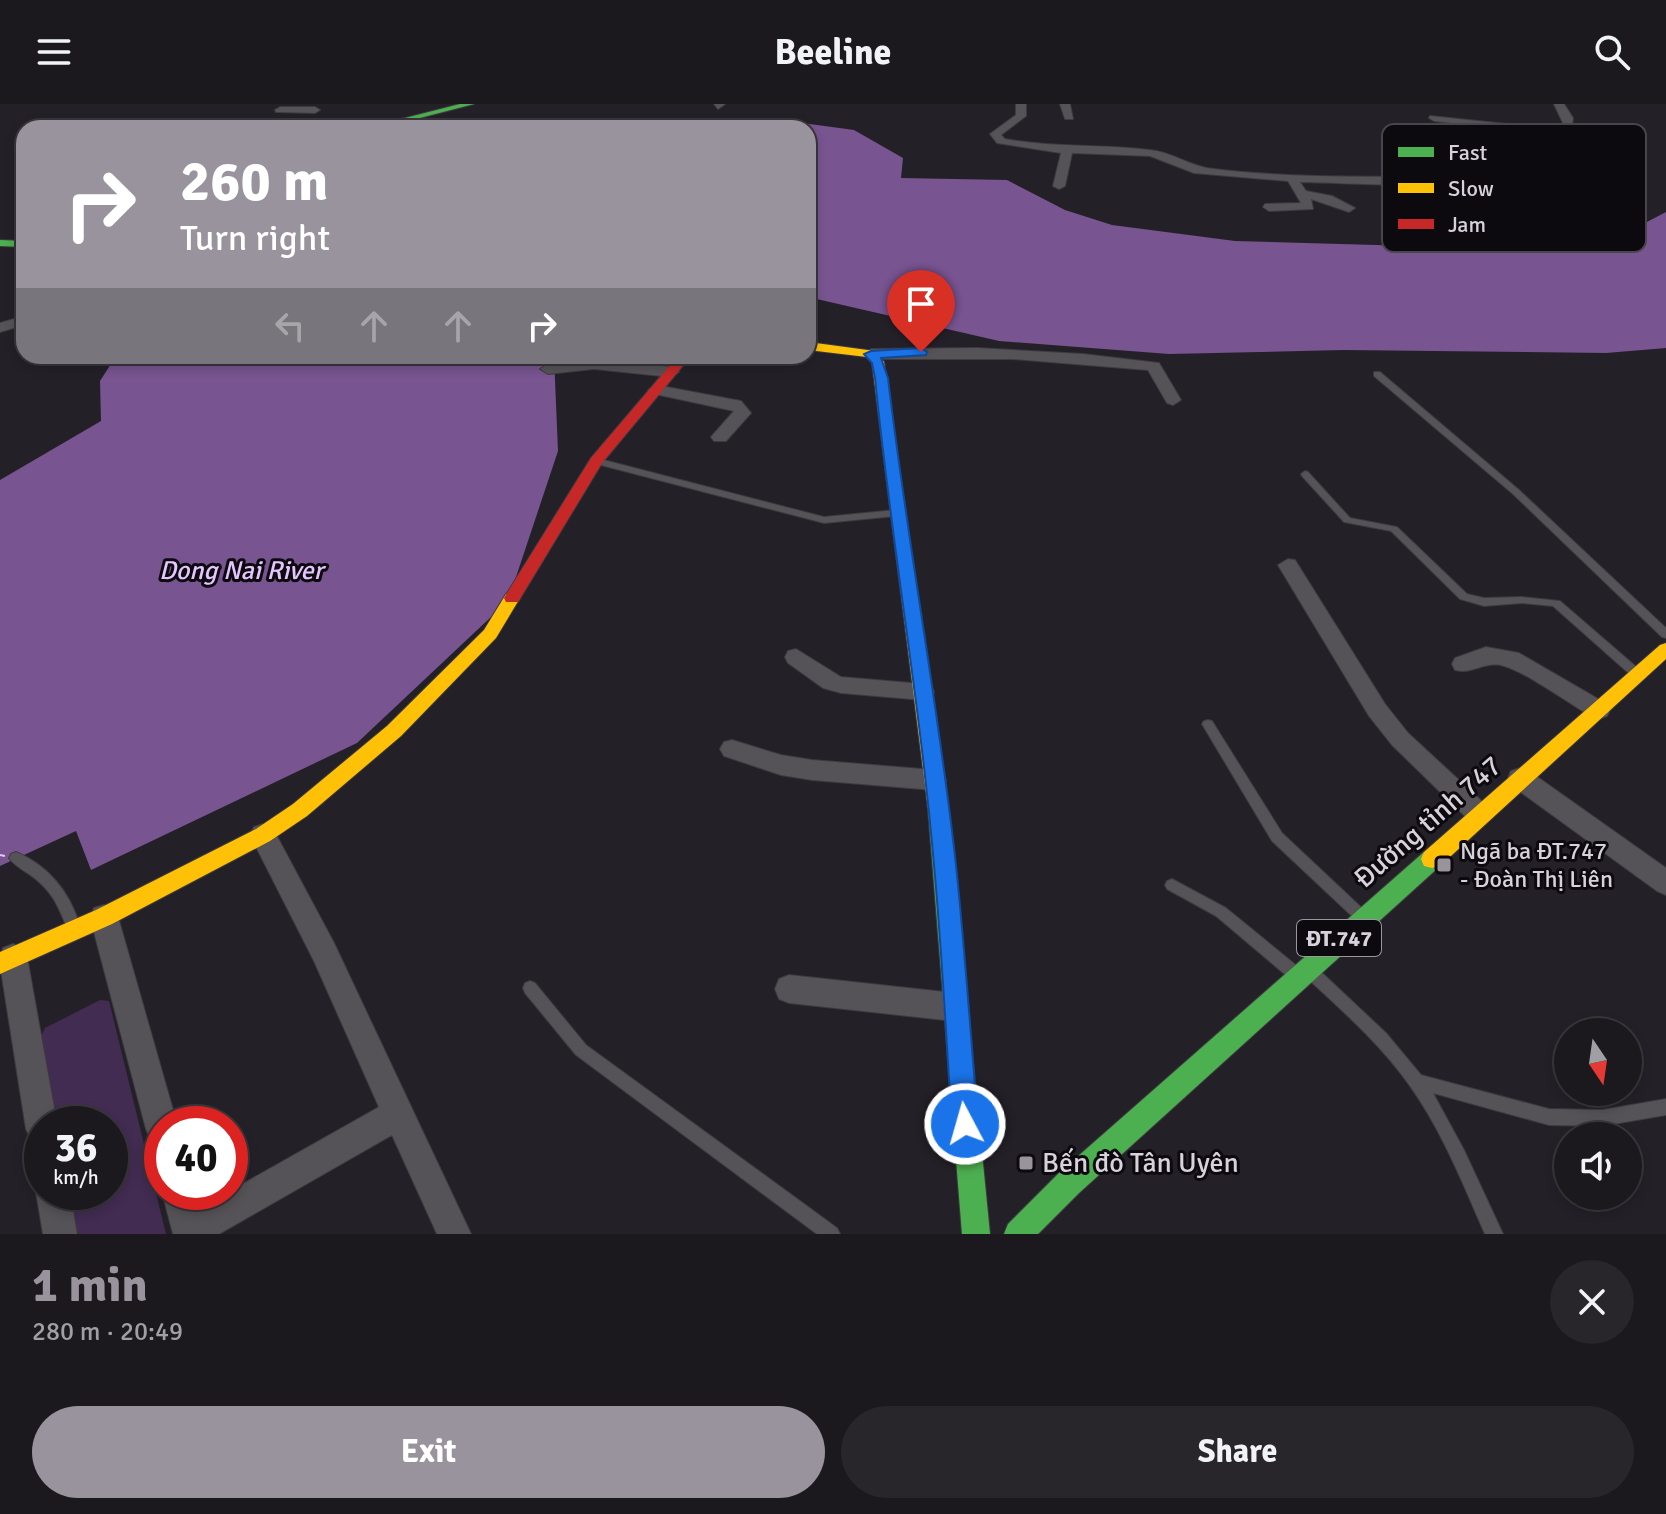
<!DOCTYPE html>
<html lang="en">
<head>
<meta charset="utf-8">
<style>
  :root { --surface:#1b181e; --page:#28252b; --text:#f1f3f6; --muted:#a0a0a4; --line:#39373c; --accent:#98939c }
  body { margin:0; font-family:Signika,sans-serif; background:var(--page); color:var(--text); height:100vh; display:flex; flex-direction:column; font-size:30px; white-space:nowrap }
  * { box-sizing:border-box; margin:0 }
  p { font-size:26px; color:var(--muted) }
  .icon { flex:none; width:44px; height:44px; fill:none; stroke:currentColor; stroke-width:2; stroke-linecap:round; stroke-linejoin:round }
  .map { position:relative; height:1130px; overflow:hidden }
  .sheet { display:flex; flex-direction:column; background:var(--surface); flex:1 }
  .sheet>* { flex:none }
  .guide { position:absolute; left:16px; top:16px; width:800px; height:244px; border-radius:24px; box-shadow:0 4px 12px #0003,0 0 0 2px var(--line); background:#98939c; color:#fff; overflow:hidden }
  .needle { width:52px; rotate:167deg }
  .fabs { position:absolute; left:1554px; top:914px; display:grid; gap:16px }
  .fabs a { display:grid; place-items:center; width:88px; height:88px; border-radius:50%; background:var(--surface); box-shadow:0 4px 12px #0003,0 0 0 2px var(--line); font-size:40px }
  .speed { position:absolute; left:24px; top:1002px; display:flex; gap:16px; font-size:40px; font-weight:700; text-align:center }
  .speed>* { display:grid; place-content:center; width:104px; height:104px; border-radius:50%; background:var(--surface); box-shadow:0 4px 12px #0003,0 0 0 2px var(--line); line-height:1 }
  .speed small { font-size:20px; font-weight:400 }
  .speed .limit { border:12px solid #d22; background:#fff; color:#111 }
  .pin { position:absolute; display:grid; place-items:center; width:68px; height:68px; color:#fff; margin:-82px -34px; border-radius:50% 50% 50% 0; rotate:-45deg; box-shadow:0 0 8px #0007 }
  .pin .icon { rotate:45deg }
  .me { position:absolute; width:88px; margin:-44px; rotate:354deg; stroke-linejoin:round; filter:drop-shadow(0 0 6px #0008) }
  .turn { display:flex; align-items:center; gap:28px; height:168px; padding:0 32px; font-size:36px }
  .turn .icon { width:104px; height:104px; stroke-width:2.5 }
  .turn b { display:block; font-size:56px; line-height:68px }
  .lanes { display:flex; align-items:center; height:76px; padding:0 32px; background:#0003; justify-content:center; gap:40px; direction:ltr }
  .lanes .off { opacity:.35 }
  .round { display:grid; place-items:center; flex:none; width:84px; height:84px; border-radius:42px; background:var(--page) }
  .head { display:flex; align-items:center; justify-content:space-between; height:136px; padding:0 32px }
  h1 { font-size:48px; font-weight:700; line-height:60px; color:var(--accent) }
  .cta { display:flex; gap:16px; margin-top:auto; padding:16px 32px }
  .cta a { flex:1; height:92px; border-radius:48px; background:var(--accent); color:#fff; font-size:32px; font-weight:700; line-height:92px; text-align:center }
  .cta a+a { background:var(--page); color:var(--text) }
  header { display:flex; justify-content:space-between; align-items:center; height:104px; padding:0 32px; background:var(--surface); font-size:36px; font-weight:700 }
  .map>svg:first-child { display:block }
  .green { fill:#422c52 }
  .water { fill:#785491 }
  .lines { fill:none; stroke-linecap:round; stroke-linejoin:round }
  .ferry { stroke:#e5c5fd; stroke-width:2; stroke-dasharray:5 4; stroke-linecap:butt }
  .lane-casing { stroke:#3d3a40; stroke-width:2 }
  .street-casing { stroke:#3d3a40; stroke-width:2 }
  .fast-casing { stroke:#3d3a40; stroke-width:2 }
  .slow-casing { stroke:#3d3a40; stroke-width:2 }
  .jam-casing { stroke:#3d3a40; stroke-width:2 }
  .lane { fill:#555357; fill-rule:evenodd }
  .street { fill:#555357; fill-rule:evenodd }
  .fast { fill:#4caf50; fill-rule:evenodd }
  .slow { fill:#ffc107; fill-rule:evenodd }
  .jam { fill:#c62828; fill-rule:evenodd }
  .route { fill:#1a73e8; stroke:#114b97; stroke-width:2 }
  .poi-dot { fill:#98939c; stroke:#0c090f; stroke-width:3 }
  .labels { text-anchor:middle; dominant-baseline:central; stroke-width:6; stroke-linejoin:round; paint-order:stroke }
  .shield { fill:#0c090f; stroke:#9a959e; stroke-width:2 }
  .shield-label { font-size:22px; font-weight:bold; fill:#d7d1db }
  .poi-label { font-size:24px; fill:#d7d1db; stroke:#0c090f; text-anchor:start }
  .water-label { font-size:26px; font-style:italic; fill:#e5c5fd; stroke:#0c090f }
  .near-street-label { font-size:28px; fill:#d7d1db; stroke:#0c090f }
  .near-poi-label { font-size:28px; fill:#d7d1db; stroke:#0c090f; text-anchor:start }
  .key { fill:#0c090f; stroke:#49454c; stroke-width:2 }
  .key-label { font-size:22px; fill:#d7d1db }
</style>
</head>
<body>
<header><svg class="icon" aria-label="menu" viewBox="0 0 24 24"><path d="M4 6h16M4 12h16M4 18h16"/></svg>Beeline<svg class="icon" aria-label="search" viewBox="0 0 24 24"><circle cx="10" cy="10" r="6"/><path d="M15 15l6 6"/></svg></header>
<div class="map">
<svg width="1666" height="1130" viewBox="0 0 1666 1130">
  <rect width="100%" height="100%" fill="#242028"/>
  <!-- green -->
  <path class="green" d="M 100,896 L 109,897 L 166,1130 L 76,1130 L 68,1088 L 110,1088 L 110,1020 L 56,1020 L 40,935 L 45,924 Z"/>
  <!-- water -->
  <path class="water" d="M 660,15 L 773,15 L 854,26 L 903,54 L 901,74 L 1007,76 L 1065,106 L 1112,121 L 1235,137 L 1411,142 L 1622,131 L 1666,108 L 1666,244 L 1606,249 L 1343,246 L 1169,250 L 999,237 L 808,193 L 808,24 L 535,24 Z
    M 116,252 L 554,252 L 558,347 L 508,497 L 357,639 L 91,766 L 76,727 L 0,762 L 0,376 L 101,317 L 100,277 Z"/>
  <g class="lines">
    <!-- ferry -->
    <path class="ferry" d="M 0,751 L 11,753"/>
    <defs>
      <path id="lane" d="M 1374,268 L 1380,268 L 1519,386 L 1666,524 L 1666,534 L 1662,533 L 1513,390 L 1374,272 Z
        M 596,354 L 824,413 L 896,406 L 901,409 L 896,412 L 824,419 L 593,359 L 592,357 Z
        M 1305,367 L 1308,368 L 1350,414 L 1397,423 L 1467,490 L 1484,494 L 1522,493 L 1560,497 L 1641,567 L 1643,570 L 1641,573 L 1633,573 L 1553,502 L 1522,499 L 1484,502 L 1460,495 L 1391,427 L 1344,418 L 1302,372 L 1301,370 Z
        M 1208,616 L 1212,617 L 1282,729 L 1364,806 L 1366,810 L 1364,814 L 1359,816 L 1354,814 L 1272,737 L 1202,620 L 1204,617 Z
        M 16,748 C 49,762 70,789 80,822 L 78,826 L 73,828 L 68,826 C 60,807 55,792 39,778 C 30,769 16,764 9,754 L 11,750 Z
        M 1172,775 L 1226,804 L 1297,862 L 1299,867 L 1297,872 L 1292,874 L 1287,872 L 1216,812 L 1167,785 L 1165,781 L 1167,777 Z
        M 1314,864 L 1319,866 L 1386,929 L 1421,971 L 1549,1005 L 1602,1006 L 1666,995 L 1666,1011 L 1602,1022 L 1549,1021 L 1433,989 L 1464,1046 L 1503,1130 L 1485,1130 C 1463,1080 1442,1027 1410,982 C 1382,942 1345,909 1309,876 L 1307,871 L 1309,866 Z
        M 530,877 L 535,879 L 586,941 L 837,1124 L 840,1130 L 817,1130 L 576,951 L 525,889 L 523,884 L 525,879 Z"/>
      <path id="street" d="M 714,0 L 725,0 L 718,5 Z
        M 1016,0 L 1026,0 L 1026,12 L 1001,31 L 1005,35 C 1053,44 1101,40 1150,46 C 1172,48 1191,63 1214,65 C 1296,75 1380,72 1463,73 L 1486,66 L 1547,30 L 1434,17 L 1429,14 L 1430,12 L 1554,25 L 1563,19 L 1554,0 L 1564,0 L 1573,14 L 1572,22 L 1538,46 L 1510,59 L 1619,84 L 1613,88 L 1501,64 C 1472,90 1343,78 1300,78 L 1306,87 L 1332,92 L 1355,104 L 1349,108 L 1311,95 L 1313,105 L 1269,107 L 1263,103 L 1265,100 L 1301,99 L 1288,77 L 1194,69 L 1150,52 L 1072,49 L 1065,82 L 1059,85 L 1053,82 L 1061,49 L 997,39 L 990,30 L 1016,11 Z
        M 1060,0 L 1070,0 L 1073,15 L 1065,15 Z
        M 280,3 L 315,3 L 320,6 L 315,9 L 276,8 L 275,6 Z
        M 24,212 L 24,221 L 0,228 L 0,219 Z
        M 977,244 L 1083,250 L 1159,259 L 1181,296 L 1173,301 L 1167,299 L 1148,266 L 1012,255 L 871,255 L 863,250 L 871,245 Z
        M 594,255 L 671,263 L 679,268 L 671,273 L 594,265 L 548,270 L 540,265 L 548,260 Z
        M 656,281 L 741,297 L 751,309 L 726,337 L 714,337 L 711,333 L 734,307 L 650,289 L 648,286 Z
        M 1288,455 L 1295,456 L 1385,600 L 1408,629 L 1488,703 L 1492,710 L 1488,717 L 1479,720 L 1470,717 L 1392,641 L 1369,612 L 1278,461 Z
        M 1486,543 L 1519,549 L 1607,600 L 1610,606 L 1607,612 L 1599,615 L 1591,612 C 1568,599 1528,569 1504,562 C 1486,556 1472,571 1455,566 L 1452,560 L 1455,554 Z
        M 796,545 L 841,573 L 923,580 L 931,582 L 934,588 L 931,594 L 923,596 L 841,589 L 823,584 L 788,559 L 785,553 L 788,547 Z
        M 732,636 L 781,651 L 812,656 L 934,666 L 943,669 L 946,676 L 943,683 L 934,686 L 812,676 L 781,671 L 724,652 L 720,645 L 724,638 Z
        M 1520,664 L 1529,667 L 1666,764 L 1666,791 L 1657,787 L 1511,681 L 1508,674 L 1511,667 Z
        M 263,720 L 272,723 L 334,839 L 471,1130 L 437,1130 L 392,1031 L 219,1130 L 173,1130 L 162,1088 L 196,1088 L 200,1104 L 379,1003 L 314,857 L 250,731 L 254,723 Z
        M 104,801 L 114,804 L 118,813 L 177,1020 L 162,1020 L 162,1041 L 151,1036 L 146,1025 L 90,813 L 94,804 Z
        M 13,840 L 23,844 L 27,853 L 57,1020 L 42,1020 L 42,1041 L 31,1036 L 26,1025 L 0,860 L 3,844 Z
        M 789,871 L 954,889 L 964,893 L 969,903 L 964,913 L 954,917 L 789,899 L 779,895 L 775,885 L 779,875 Z
        M 41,1076 L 42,1088 L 70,1088 L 77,1130 L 43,1130 L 36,1088 Z"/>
      <path id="fast" d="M 460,0 L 474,0 L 381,24 L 366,24 Z
        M 0,136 L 24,137 L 24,143 L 0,142 Z
        M 938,696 L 945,699 L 948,705 L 990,1130 L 962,1130 L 928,705 L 931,699 Z
        M 1432,746 L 1440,748 L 1443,755 L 1440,762 L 1079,1089 L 1038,1130 L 1004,1130 L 1008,1120 L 1059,1069 L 1424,748 Z"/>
      <path id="slow" d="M 808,238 L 875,247 L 884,258 L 948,705 L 945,711 L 938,714 L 931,711 L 928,705 L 872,259 L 867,253 L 808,246 Z
        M 512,488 L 520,494 L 496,534 L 401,632 L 307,712 L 270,737 L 112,820 L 0,870 L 0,848 L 96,806 L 256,725 L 293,700 L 387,622 L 484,526 L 506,490 Z
        M 1666,539 L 1666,555 L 1440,762 L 1432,764 L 1424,762 L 1421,755 L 1424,748 L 1660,541 Z"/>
      <path id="jam" d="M 678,252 L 691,252 L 602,359 L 518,498 L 506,498 L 504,494 L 591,354 Z"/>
    </defs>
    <!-- lane casing -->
    <use href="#lane" class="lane-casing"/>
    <!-- street casing -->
    <use href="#street" class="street-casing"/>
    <!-- fast casing -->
    <use href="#fast" class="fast-casing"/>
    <!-- slow casing -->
    <use href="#slow" class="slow-casing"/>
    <!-- jam casing -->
    <use href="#jam" class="jam-casing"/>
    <!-- lane -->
    <use href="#lane" class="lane"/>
    <!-- street -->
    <use href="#street" class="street"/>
    <!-- fast -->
    <use href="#fast" class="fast"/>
    <!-- slow -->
    <use href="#slow" class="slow"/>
    <!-- jam -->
    <use href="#jam" class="jam"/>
  </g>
  <!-- route -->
  <path class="route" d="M 921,244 L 927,248 L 926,251 L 881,254 L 888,274 C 907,437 938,598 956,761 C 965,847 971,934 978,1020 L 974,1029 L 965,1033 L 956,1029 L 952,1020 C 946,934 942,847 934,761 C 920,598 891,437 875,274 L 872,259 L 864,250 L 871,247 Z"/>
  <!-- markers -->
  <g class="poi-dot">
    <rect x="1436" y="753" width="16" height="16" rx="4"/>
    <rect x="1018" y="1051" width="16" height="16" rx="4"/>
  </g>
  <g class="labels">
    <!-- shield labels -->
    <rect class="shield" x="1297" y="816" width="84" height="36" rx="6"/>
    <g class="shield-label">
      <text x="1339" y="834">ĐT.747</text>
    </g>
    <!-- poi labels -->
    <g class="poi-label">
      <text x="1460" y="747">Ngã ba ĐT.747<tspan x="1460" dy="28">- Đoàn Thị Liên</tspan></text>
    </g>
    <!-- water labels -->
    <g class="water-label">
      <text x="241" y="467">Dong Nai River</text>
    </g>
    <!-- near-street labels -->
    <g class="near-street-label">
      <text transform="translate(1428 718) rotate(-41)">Đường tỉnh 747</text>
    </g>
    <!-- near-poi labels -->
    <g class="near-poi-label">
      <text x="1042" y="1059">Bến đò Tân Uyên</text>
    </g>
  </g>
  <!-- legend -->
  <rect x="1382" y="20" width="264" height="128" rx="12" class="key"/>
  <rect x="1398" y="43" width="36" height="10" fill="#4caf50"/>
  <rect x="1398" y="79" width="36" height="10" fill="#ffc107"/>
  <rect x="1398" y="115" width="36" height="10" fill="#c62828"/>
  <g class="key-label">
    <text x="1448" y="56">Fast</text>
    <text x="1448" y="92">Slow</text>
    <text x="1448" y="128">Jam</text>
  </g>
</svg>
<div class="fabs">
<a><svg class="needle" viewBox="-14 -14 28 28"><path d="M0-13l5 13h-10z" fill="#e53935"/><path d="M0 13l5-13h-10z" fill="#a0a0a4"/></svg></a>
<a><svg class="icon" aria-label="sound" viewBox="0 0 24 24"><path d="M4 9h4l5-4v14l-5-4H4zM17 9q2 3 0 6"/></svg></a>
</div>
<div class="speed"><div>36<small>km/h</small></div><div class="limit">40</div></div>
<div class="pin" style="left:921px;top:248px;background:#d93025"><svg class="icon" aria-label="arrive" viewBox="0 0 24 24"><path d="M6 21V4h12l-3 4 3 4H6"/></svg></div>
<svg class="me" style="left:965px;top:1020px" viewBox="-20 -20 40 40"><circle r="17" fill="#1a73e8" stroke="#fff" stroke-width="3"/><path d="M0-11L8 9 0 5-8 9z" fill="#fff"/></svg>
<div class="guide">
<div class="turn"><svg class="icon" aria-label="right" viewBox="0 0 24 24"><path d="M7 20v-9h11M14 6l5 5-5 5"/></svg><div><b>260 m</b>Turn right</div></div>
<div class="lanes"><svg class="icon off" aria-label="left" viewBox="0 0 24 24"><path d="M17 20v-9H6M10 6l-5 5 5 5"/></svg><svg class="icon off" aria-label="ahead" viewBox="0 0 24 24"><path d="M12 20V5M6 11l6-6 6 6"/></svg><svg class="icon off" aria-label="ahead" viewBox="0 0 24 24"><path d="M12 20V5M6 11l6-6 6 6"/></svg><svg class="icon" aria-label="right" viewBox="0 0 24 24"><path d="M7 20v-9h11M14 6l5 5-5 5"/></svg></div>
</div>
</div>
<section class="sheet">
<div class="head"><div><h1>1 min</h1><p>280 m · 20:49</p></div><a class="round"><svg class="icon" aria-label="close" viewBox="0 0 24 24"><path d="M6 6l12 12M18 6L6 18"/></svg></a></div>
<div class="cta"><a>Exit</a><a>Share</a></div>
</section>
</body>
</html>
